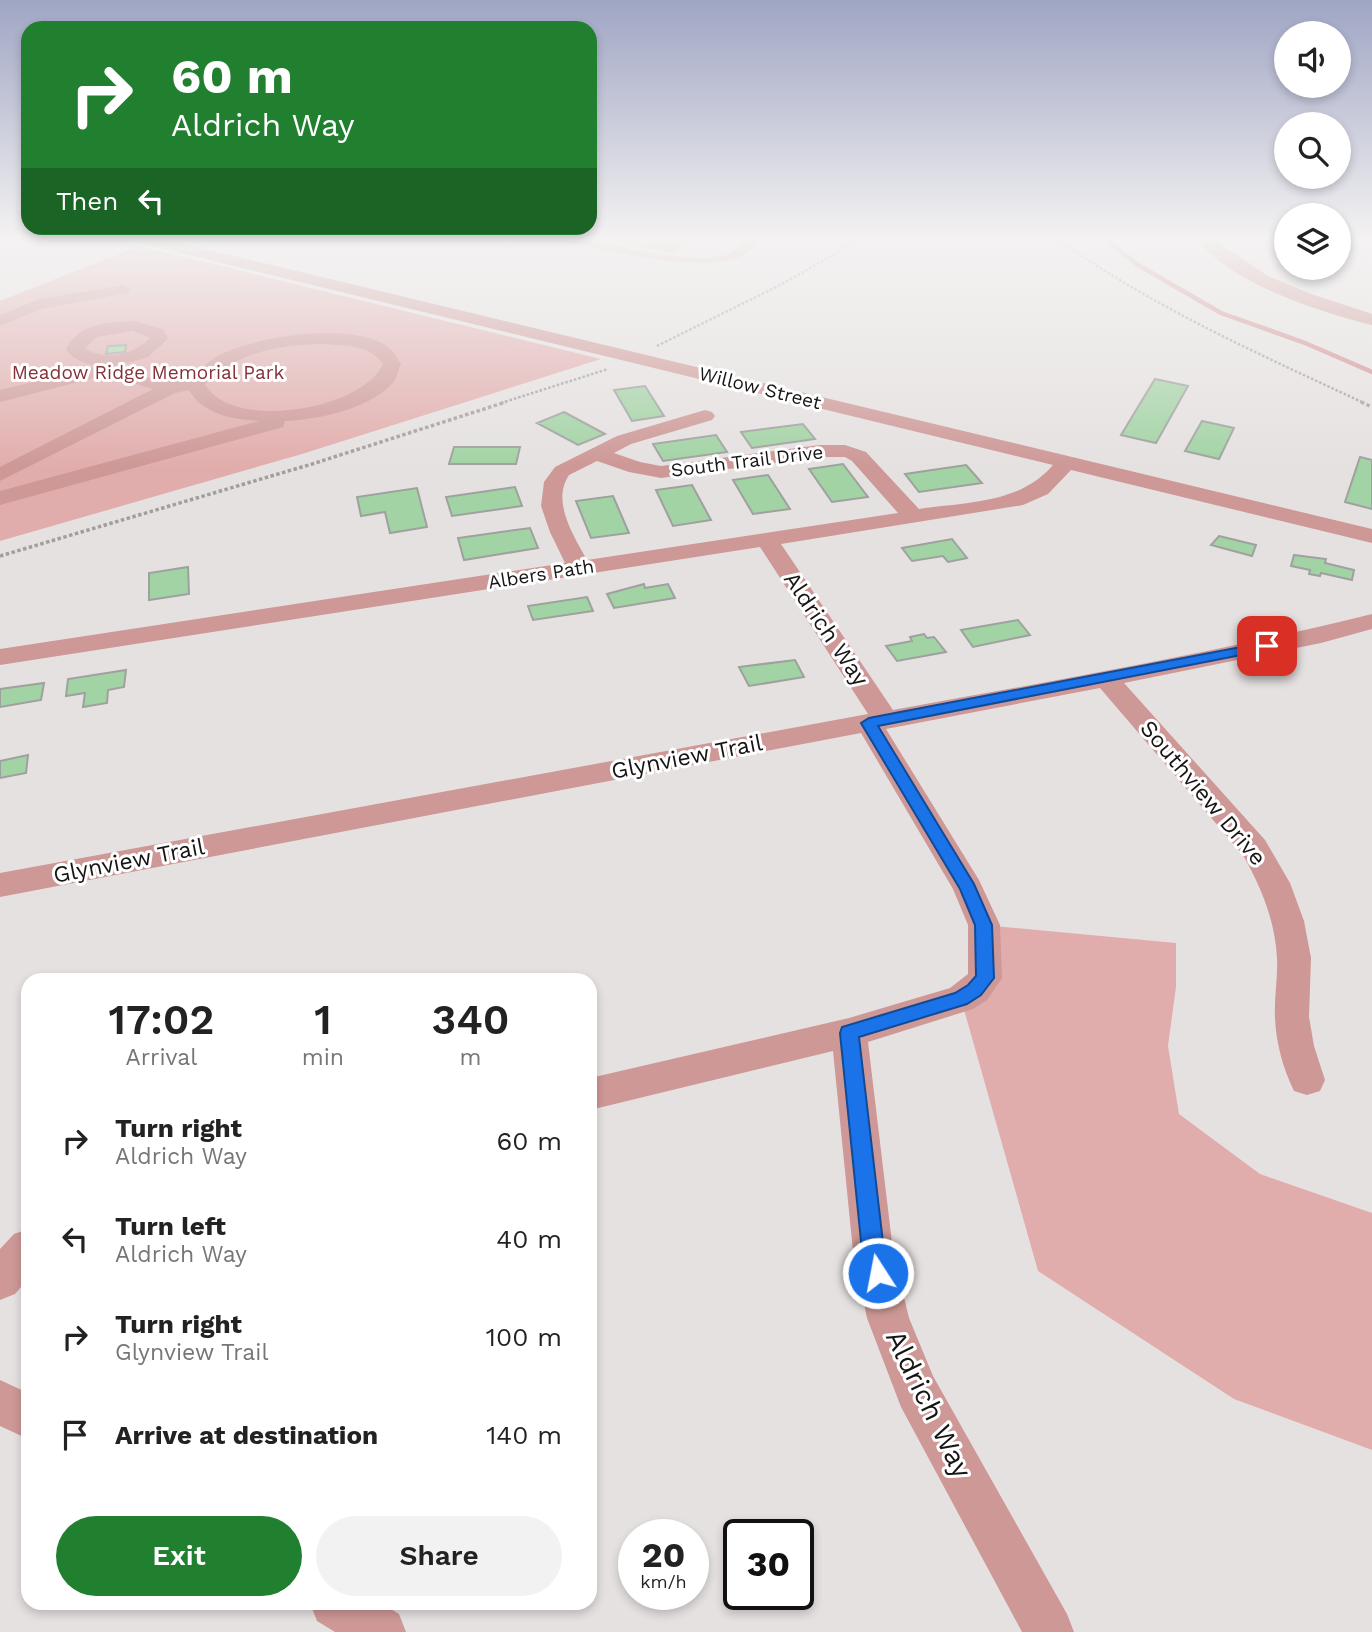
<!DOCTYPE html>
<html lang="en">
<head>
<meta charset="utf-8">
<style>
  :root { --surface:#fff; --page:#f2f2f2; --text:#222; --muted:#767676; --accent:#217f30 }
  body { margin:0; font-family:"Work Sans",sans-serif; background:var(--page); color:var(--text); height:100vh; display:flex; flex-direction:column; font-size:26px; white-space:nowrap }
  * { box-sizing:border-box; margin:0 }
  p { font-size:23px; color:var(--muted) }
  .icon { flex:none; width:38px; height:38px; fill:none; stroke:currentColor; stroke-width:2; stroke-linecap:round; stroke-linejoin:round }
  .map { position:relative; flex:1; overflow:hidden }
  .sheet { position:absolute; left:21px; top:973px; width:576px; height:637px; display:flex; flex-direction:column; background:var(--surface); border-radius:21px; box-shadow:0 4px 10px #0003 }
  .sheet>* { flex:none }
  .top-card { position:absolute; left:21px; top:21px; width:576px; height:214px; border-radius:21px; box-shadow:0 4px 10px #0003; background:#217f30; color:#fff; overflow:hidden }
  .tools { position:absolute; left:1274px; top:21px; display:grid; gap:14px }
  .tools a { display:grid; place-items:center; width:77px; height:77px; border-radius:50%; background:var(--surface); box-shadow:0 4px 10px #0003; font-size:35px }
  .speed { position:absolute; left:618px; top:1519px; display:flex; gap:14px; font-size:35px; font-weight:700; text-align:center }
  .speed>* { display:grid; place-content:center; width:91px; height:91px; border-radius:50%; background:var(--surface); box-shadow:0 4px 10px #0003; line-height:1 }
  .speed small { font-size:18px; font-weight:400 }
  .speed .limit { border:4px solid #111; border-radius:10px; background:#fff; color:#111 }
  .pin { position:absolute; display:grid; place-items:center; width:60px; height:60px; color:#fff; margin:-30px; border-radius:14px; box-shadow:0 4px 10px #0006 }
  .me { position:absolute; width:77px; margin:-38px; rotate:349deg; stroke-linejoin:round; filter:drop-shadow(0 0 5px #0008) }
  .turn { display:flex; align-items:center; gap:24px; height:147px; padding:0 35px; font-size:32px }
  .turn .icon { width:91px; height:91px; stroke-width:2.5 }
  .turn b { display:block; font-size:49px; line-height:60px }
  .then { display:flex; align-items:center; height:66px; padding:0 35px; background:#0003; gap:14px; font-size:26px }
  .eta { display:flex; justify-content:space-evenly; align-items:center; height:119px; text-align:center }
  .eta b { font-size:42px; font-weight:600; line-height:49px }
  .cta { display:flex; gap:14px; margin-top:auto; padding:14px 35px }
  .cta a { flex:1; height:80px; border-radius:42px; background:var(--accent); color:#fff; font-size:28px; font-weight:600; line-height:80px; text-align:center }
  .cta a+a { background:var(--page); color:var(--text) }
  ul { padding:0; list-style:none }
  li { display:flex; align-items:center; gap:21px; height:98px; padding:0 35px }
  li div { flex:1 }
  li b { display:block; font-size:26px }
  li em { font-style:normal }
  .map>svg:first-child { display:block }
  .green { fill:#e1adac }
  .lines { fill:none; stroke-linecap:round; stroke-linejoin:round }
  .stream { stroke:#d18e8d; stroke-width:4.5 }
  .building { fill:#a2d3a4; stroke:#9ea19e; stroke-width:2 }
  .path-far1 { stroke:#a29e9e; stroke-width:2.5; stroke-dasharray:2.5 2; stroke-linecap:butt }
  .path { stroke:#a29e9e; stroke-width:3.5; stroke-dasharray:3.5 2.5; stroke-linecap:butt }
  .minor { fill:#cd9896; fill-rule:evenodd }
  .route { fill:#1a73e8; stroke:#114b97; stroke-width:2 }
  .labels { text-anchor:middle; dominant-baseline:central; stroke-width:6; stroke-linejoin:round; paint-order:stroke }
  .far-park-label { font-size:19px; fill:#843236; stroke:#fff }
  .far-street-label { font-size:19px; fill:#161414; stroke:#fff }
  .street-label { font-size:23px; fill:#161414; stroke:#fff }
  .near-street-label { font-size:28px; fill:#161414; stroke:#fff }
</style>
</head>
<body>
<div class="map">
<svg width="1372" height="1632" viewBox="0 0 1372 1632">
  <rect width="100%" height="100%" fill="#e6e1e1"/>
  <!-- green -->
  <path class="green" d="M 558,240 C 567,240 576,239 585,240 C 618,243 726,279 744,240 L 758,240 C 743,287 592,247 558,240 Z
    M 609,240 L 692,240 L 672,253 Z
    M 139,246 L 601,359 L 302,454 L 0,541 L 0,301 Z
    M 984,925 L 1176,943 L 1176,987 L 1168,1046 L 1179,1114 L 1260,1174 L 1372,1213 L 1372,1450 L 1234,1399 L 1038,1271 L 961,999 Z"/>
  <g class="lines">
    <!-- stream -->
    <path class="stream" d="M 1106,240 L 1138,265 L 1221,313 L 1305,343 L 1372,372"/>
  </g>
  <!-- building -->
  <path class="building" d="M 126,345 L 125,352 L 106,354 L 108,346 Z
    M 1155,379 L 1188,386 L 1156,443 L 1121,435 Z
    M 645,386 L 664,416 L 632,421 L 614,390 Z
    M 564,412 L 605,434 L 578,445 L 537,423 Z
    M 1202,421 L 1234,428 L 1219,459 L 1185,451 Z
    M 803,424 L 815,439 L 752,448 L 741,432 Z
    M 716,435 L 727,452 L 663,461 L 653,444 Z
    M 454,447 L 520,447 L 516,464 L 449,464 Z
    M 1360,457 L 1372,460 L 1372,509 L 1345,502 Z
    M 843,464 L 868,497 L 832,502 L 809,469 Z
    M 966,465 L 982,483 L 919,492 L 905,474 Z
    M 768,475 L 790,509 L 753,514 L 733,480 Z
    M 692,485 L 711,520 L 673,526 L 656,490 Z
    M 515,487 L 522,506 L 452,516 L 446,497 Z
    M 417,488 L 427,527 L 390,533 L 385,512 L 361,516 L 357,497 Z
    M 613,496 L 629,533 L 591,538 L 576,501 Z
    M 530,528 L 538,548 L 464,560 L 458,538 Z
    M 1219,536 L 1256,545 L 1252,556 L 1211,545 Z
    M 952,539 L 967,558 L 948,562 L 943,556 L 912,561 L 902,548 Z
    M 1294,555 L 1326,559 L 1325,563 L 1354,570 L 1352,580 L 1321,573 L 1320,576 L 1309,574 L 1310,570 L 1291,566 Z
    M 188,567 L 189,594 L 149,600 L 149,573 Z
    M 644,584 L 645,588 L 668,584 L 675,598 L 614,608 L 607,594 Z
    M 587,597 L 593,611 L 533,620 L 528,606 Z
    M 1018,620 L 1030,635 L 973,647 L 961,630 Z
    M 924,634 L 927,638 L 934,637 L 946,652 L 897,661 L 886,646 L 912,641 L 910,637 Z
    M 795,660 L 804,677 L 749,686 L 739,667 Z
    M 126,670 L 124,687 L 108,690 L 107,703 L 83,707 L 85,693 L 66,696 L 68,679 Z
    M 44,683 L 41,700 L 0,707 L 0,689 Z
    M 28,755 L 26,773 L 0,778 L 0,761 Z"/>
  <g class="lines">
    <!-- path-far1 -->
    <path class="path-far1" d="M 1059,240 C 1154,308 1259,354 1364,403
      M 657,346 L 782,284 L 859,240
      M 501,403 L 608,369"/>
    <!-- path -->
    <path class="path" d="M 1361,402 L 1372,407
      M 0,556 L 312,464 L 506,402"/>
    <!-- minor -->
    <path class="minor" d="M 140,240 L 167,240 L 1372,529 L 1372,543 L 1071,470 L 1048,494 L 1023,505 L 781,544 L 893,710 C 1053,681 1214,653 1372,614 L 1372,629 L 1321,643 L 1124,683 L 1265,840 L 1290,883 L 1304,921 L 1311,958 L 1309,1017 L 1314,1046 L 1325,1080 L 1320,1091 L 1307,1095 L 1294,1091 C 1283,1068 1276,1043 1275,1018 C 1274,998 1278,977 1277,958 C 1275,920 1261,887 1243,855 L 1100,688 L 886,729 L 979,880 L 1000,925 L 1002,978 L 987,1000 L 973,1009 L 868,1042 L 893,1251 L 909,1318 L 933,1376 L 1067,1614 L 1074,1632 L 1022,1632 L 901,1407 L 867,1318 L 853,1251 L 833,1051 L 590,1110 L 590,1078 L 849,1018 L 950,988 L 968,974 L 968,925 L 953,889 L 861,733 L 0,897 L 0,873 L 868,714 L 760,547 L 0,665 L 0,649 L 565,563 L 550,532 L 541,506 L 544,482 L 555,467 L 617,436 L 705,410 L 712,412 L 715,416 L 712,420 L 631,444 L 614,453 L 640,462 L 661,466 L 819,445 L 845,445 L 866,452 L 919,509 C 966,502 1020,504 1053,465 L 148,245 ZM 819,457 L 845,457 L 852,461 L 898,513 L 587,560 C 574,536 551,502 569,475 L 597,461 L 629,472 L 661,478 Z
      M 1197,240 L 1214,240 L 1268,276 L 1311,294 L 1372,314 L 1372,325 C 1319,312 1233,284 1197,240 Z
      M 122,285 L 128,287 L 130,290 L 128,293 L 41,309 L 0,326 L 0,315 L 37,300 Z
      M 134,321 L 163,329 L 168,339 L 148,357 L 117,366 C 133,371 158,384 174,381 C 193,378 203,364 220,355 C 255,336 354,321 388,347 C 394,351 397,358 401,364 C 398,371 397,378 392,384 C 366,410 320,419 285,421 L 283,427 L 0,505 L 0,491 L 259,421 C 233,419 203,415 189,390 L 175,393 L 0,481 L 0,467 L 153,389 L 106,375 L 0,402 L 0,390 L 98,366 C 86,364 74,360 66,350 C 77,323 109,322 134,321 ZM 133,331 L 150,338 C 133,355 106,362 85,348 L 97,337 ZM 327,344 C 347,346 370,345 383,364 C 363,410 231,432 205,384 C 239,351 281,344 327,344 Z
      M 28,1229 L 28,1279 L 15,1294 L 0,1300 L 0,1249 L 14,1234 Z
      M 0,1380 L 28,1393 L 28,1439 L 0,1426 Z
      M 310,1603 L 381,1603 L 399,1614 L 406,1632 L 335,1632 L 317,1621 Z"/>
  </g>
  <!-- sky -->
  <linearGradient id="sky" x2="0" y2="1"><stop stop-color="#9fa5c4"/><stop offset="0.51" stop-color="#f4f2f2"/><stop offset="1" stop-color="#f4f2f2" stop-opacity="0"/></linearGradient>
  <rect width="1372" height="468" fill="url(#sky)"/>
  <!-- route -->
  <path class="route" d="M 1267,642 L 1272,643 L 1272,649 L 878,726 L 974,884 L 992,925 L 994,978 L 981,995 L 967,1004 L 859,1037 L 884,1251 L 889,1273 L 886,1281 L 878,1284 L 870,1281 L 862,1251 L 840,1033 L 842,1027 L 955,993 L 968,985 L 976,976 L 975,925 L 960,889 L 861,723 L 869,718 Z"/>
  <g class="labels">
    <!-- far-park labels -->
    <g class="far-park-label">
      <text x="148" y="372">Meadow Ridge Memorial Park</text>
    </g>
    <!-- far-street labels -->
    <g class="far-street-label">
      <text transform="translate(760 388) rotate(14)">Willow Street</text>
      <text transform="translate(747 461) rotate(-7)">South Trail Drive</text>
      <text transform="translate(541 574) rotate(-9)">Albers Path</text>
    </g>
    <!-- street labels -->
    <g class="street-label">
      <text transform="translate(826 629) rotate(56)">Aldrich Way</text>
      <text transform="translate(687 757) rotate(-11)">Glynview Trail</text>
      <text transform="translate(1203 793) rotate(50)">Southview Drive</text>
      <text transform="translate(129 861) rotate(-11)">Glynview Trail</text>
    </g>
    <!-- near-street labels -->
    <g class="near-street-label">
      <text transform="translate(929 1404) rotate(64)">Aldrich Way</text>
    </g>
  </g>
</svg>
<div class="tools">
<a><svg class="icon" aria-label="sound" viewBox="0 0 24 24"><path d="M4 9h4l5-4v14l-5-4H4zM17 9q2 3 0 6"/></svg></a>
<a><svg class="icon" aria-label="search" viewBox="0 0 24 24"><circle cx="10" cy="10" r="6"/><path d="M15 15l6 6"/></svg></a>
<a><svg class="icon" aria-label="layers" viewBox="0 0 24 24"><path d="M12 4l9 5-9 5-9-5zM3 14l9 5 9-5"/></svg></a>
</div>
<div class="speed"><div>20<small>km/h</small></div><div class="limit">30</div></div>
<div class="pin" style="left:1267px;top:646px;background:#d93025"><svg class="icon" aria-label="arrive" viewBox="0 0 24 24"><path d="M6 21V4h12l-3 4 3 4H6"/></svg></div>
<svg class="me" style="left:878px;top:1273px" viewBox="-20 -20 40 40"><circle r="17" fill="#1a73e8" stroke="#fff" stroke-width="3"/><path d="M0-11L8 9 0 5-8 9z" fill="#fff"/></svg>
<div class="top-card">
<div class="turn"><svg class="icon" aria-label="right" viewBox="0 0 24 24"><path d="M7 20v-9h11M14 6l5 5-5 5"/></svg><div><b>60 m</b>Aldrich Way</div></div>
<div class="then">Then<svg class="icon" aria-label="left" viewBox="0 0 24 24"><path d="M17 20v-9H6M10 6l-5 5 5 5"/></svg></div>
</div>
<section class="sheet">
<div class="eta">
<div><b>17:02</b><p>Arrival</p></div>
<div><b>1</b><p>min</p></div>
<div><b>340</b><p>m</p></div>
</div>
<ul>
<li><svg class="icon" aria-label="right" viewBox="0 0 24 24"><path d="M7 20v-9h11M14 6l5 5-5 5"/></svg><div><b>Turn right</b><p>Aldrich Way</p></div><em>60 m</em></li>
<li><svg class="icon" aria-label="left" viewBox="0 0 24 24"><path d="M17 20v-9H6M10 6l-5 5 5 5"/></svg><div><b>Turn left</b><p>Aldrich Way</p></div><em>40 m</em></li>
<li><svg class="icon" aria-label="right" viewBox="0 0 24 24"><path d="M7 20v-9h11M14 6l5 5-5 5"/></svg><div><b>Turn right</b><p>Glynview Trail</p></div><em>100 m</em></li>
<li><svg class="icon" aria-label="arrive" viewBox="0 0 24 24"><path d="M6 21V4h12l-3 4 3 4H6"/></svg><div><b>Arrive at destination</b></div><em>140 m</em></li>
</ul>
<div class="cta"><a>Exit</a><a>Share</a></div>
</section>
</div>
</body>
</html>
